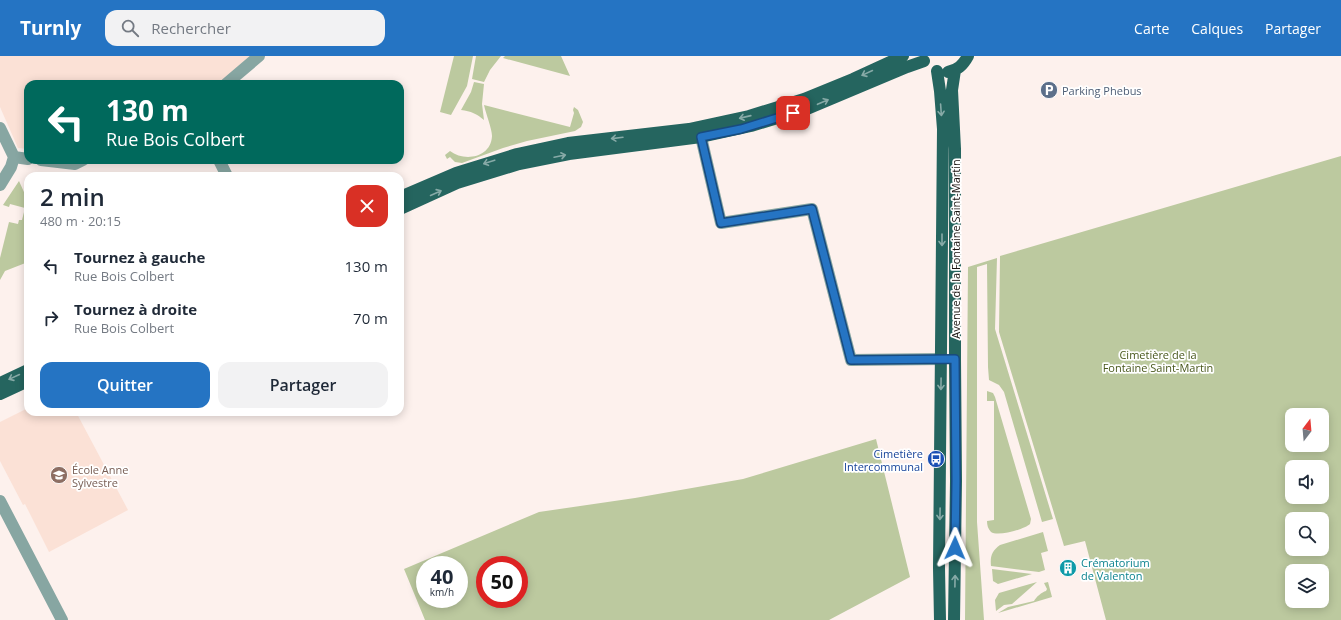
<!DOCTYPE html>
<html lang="fr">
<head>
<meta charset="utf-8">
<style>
  :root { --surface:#fff; --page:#f2f2f3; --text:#1f2937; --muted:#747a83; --accent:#2574c3 }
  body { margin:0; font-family:"Open Sans",sans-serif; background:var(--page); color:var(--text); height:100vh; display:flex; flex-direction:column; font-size:15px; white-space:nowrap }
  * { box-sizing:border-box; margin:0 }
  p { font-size:13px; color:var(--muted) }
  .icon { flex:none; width:22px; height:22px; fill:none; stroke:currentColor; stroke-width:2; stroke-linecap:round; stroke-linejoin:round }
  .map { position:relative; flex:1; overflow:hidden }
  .drawer { position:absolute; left:24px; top:116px; width:380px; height:244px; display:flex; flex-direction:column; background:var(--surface); border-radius:12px; box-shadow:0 2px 10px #0003 }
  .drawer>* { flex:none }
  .banner { position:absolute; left:24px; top:24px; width:380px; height:84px; border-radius:12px; box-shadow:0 2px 10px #0003; background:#00695c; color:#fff; overflow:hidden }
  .needle { width:26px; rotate:16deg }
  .tools { position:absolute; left:1285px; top:352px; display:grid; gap:8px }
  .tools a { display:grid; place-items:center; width:44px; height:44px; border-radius:8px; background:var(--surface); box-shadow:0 2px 10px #0003; font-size:20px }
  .speed { position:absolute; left:416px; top:500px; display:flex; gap:8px; font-size:20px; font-weight:700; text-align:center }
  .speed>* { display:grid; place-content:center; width:52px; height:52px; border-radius:50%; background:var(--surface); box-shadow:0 2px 10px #0003; line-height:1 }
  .speed small { font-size:10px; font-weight:400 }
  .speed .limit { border:6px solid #d22; background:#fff; color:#111 }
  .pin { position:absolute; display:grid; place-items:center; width:34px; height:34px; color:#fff; margin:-17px; border-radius:8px; box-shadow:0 2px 6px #0006 }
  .me { position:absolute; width:44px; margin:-22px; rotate:1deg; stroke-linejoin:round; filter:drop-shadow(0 0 3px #0008) }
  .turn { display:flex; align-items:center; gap:14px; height:84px; padding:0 16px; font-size:18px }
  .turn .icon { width:52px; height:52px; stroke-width:2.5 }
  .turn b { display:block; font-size:28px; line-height:34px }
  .round { display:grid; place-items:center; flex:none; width:42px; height:42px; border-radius:12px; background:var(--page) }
  .summary { display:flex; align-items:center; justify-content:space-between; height:68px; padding:0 16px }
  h1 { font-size:24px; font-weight:600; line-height:30px }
  .primary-button { display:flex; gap:8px; margin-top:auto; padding:8px 16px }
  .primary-button a { flex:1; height:46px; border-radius:12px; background:var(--accent); color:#fff; font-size:16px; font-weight:600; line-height:46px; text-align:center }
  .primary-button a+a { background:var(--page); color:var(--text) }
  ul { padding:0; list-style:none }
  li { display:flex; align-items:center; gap:12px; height:52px; padding:0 16px }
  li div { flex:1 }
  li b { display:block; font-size:15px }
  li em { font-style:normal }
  header { display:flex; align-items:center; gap:24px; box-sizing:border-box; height:56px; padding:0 20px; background:var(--accent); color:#fff }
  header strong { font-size:19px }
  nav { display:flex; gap:22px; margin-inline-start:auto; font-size:14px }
  .search { width:280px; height:36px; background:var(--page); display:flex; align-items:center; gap:10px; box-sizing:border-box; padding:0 14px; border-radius:12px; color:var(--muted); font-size:15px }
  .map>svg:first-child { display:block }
  .built { fill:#fbe1d6 }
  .green { fill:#bcc99f; fill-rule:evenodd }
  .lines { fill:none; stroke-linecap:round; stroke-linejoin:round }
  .minor { stroke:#87a6a2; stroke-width:12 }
  .major { stroke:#25655f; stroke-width:12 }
  .oneway { stroke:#87aaa7 }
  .route-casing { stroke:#184b7f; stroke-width:10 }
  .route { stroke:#2574c3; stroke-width:7 }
  .labels { text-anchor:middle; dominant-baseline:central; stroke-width:3.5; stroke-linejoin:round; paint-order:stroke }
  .service-label { font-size:11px; fill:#4e5e75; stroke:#fff; text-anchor:start }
  .street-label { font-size:11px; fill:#191310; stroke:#fff }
  .park-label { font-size:11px; fill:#49581c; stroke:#fff }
  .transit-label { font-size:11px; fill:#164399; stroke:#fff; text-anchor:end }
  .education-label { font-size:11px; fill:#785e54; stroke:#fff; text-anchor:start }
  .culture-label { font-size:11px; fill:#0d838f; stroke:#fff; text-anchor:start }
</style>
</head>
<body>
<header>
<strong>Turnly</strong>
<div class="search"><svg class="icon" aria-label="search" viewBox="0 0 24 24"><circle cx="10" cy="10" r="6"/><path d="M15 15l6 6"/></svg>Rechercher</div>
<nav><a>Carte</a><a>Calques</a><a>Partager</a></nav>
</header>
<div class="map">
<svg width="1341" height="564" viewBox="0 0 1341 564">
  <rect width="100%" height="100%" fill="#fdf1ed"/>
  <!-- built -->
  <path class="built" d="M 0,0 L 252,0 L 220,28 L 28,28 L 28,93 L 18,92 L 0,51 Z
    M 28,352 L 28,356 L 76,356 L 128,454 L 49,496 L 25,448 L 23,449 L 0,405 L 0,366 Z"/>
  <!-- green -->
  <path class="green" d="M 454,0 L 473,0 L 467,30 L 451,59 L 440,56 Z
    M 476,0 L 501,0 L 490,14 L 484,26 L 472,23 Z
    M 505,0 L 561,0 L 570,20 L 503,2 Z
    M 474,26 L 484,28 L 482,48 L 484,64 C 477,58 471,55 461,54 L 471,36 Z
    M 484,49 L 570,71 L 574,57 L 573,54 L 574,51 L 578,54 L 583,66 L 581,71 L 575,75 L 527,85 L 503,92 L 462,107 L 455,106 L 450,101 L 447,103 L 445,99 L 450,95 C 464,106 491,102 492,80 C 492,73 486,58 484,49 Z
    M 1341,100 L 1341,564 L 1106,564 L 1085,485 L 1064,490 L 999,276 L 1000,200 ZM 1292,359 L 1322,359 L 1322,389 L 1292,389 ZM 1292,411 L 1322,411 L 1322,441 L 1292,441 ZM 1292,463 L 1322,463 L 1322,493 L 1292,493 ZM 1292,515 L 1322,515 L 1322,545 L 1292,545 Z
    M 19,125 L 28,145 L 28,206 L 5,215 L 0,224 L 0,202 L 9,166 L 18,168 L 19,164 L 22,164 L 25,152 L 10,148 L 9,151 L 3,149 Z
    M 997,202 L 995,273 L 1053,463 L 1042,466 L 1004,336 L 999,329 L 989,324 L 988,311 L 987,208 L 977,211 L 977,466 L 984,564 L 965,564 L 968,211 Z
    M 987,335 L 993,337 L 995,341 L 1031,463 L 1030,468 C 1025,473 998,481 991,476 C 988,473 987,469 987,465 L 994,464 L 994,345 L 987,345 Z
    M 876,383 L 910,521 L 829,564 L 425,564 L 404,513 L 539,456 L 635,442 L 743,423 ZM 425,509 L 459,509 L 459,543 L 425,543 ZM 485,509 L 519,509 L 519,543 L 485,543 Z
    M 1043,476 L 1048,495 L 1041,497 L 1045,514 L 1039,516 L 991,510 C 990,500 992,495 1000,489 Z
    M 992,513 L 1032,518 L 998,528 L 993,525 Z
    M 1037,526 L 1012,548 L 1004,549 L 996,555 L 995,544 L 999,537 Z
    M 1048,526 L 1052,541 L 998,557 L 1008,551 L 1034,545 C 1036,541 1042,536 1046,535 L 1047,533 L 1044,527 Z"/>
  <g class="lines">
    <!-- minor -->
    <path class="minor" d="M 226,28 L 259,0
      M 0,72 L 14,101 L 11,111 L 0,129
      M 701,81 L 721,167 L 812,153 L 851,304 L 941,303
      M 14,101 L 28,103
      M 41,104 L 75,108 L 83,104
      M 219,104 L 227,120
      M 0,445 L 62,564"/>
    <!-- major -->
    <path class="major" d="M 937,15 L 940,35 L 943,73 L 939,512 L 940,564
      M 948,16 C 958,14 963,9 968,0
      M 400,141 L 456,117 L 517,98 L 568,87 L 689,73 L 749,60 L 804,43 L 853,23 L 903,0
      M 400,153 L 457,127 L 519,108 L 569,98 L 701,81 L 751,70 L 807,53 L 907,11 L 924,5
      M 0,327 L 28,314
      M 0,338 L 28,325
      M 954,564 L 956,425 L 955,303 L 955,93 L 952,34 L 955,14"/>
  </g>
  <!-- one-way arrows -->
  <defs><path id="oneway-shaft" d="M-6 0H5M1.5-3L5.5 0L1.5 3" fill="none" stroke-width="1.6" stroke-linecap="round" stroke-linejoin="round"/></defs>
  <g class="oneway">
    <use href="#oneway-shaft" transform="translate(867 17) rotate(155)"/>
    <use href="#oneway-shaft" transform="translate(823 46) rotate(-23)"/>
    <use href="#oneway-shaft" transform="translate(941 54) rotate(86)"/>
    <use href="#oneway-shaft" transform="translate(745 61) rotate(167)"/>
    <use href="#oneway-shaft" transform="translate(617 82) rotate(173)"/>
    <use href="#oneway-shaft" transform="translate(560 100) rotate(-12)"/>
    <use href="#oneway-shaft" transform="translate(489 106) rotate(162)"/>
    <use href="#oneway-shaft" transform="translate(436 137) rotate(-24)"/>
    <use href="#oneway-shaft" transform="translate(942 184) rotate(90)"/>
    <use href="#oneway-shaft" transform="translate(14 321) rotate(155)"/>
    <use href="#oneway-shaft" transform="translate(941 328) rotate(91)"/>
    <use href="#oneway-shaft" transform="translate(940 458) rotate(91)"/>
    <use href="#oneway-shaft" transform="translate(955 525) rotate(-89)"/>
  </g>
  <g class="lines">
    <defs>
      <path id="route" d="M 793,57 L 741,73 L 701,81 L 721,167 L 812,153 L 851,304 L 955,303 L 956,425 L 955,492"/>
    </defs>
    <!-- route casing -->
    <use href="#route" class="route-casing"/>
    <!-- route -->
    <use href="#route" class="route"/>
  </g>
  <!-- icons -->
  <defs>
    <symbol id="parking-disc" viewBox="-11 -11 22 22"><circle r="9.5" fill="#5c6f8a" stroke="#fff"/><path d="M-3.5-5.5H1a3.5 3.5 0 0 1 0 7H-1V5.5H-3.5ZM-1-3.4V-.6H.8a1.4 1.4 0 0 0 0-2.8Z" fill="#fff"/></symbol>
    <symbol id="bus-disc" viewBox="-11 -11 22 22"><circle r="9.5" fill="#1a4fb4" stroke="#fff"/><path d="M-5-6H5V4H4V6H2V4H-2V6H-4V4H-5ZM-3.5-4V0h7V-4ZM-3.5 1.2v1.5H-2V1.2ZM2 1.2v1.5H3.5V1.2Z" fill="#fff"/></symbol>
    <symbol id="school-disc" viewBox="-11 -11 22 22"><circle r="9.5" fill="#8d6e63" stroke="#fff"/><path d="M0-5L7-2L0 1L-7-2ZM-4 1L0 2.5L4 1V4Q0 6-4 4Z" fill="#fff"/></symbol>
    <symbol id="building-disc" viewBox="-11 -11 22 22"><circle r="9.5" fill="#0f9aa8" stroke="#fff"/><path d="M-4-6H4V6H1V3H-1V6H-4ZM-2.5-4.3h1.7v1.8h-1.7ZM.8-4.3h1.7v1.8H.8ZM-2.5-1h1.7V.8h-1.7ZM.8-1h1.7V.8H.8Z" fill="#fff"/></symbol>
  </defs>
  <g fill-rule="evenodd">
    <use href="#parking-disc" x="1039" y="24" width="20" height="20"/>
    <use href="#bus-disc" x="926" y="393" width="20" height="20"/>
    <use href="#school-disc" x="49" y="409" width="20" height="20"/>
    <use href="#building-disc" x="1058" y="502" width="20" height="20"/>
  </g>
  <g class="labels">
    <!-- service labels -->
    <g class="service-label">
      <text x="1062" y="34">Parking Phebus</text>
    </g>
    <!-- street labels -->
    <g class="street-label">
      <text transform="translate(955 193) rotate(-90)">Avenue de la Fontaine Saint-Martin</text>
    </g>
    <!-- park labels -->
    <g class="park-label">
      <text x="1158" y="298">Cimetière de la<tspan x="1158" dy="13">Fontaine Saint-Martin</tspan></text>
    </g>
    <!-- transit labels -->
    <g class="transit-label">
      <text x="923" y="397">Cimetière<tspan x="923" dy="13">Intercommunal</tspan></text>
    </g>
    <!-- education labels -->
    <g class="education-label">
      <text x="72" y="413">École Anne<tspan x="72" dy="13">Sylvestre</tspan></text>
    </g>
    <!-- culture labels -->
    <g class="culture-label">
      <text x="1081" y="506">Crématorium<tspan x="1081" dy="13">de Valenton</tspan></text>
    </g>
  </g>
</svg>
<div class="tools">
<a><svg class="needle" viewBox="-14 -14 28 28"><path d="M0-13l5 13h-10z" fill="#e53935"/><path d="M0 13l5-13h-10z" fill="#747a83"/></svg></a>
<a><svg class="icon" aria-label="sound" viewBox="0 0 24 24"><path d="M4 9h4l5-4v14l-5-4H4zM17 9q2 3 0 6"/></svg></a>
<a><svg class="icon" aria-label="search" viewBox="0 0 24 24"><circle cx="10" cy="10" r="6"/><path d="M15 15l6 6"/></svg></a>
<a><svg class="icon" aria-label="layers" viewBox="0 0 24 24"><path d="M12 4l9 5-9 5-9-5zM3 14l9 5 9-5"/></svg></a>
</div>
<div class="speed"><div>40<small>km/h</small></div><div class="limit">50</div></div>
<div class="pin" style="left:793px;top:57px;background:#d93025"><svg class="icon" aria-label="arrive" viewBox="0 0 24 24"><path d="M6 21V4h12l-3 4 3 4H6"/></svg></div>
<svg class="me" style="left:955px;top:492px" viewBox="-20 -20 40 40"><path d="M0-17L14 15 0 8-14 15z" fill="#2574c3" stroke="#fff" stroke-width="4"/></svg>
<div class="banner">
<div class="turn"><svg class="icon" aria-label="left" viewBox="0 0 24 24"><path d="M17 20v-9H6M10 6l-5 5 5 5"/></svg><div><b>130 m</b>Rue Bois Colbert</div></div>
</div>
<section class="drawer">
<div class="summary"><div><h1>2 min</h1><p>480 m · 20:15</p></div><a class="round" style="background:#d93025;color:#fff"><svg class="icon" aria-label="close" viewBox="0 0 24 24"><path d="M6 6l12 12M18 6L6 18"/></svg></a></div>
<ul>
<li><svg class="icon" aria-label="left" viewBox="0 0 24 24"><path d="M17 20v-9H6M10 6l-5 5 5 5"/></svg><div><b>Tournez à gauche</b><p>Rue Bois Colbert</p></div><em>130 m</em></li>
<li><svg class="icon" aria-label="right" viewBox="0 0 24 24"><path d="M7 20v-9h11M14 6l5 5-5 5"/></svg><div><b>Tournez à droite</b><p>Rue Bois Colbert</p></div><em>70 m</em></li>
</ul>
<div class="primary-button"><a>Quitter</a><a>Partager</a></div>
</section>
</div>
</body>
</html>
